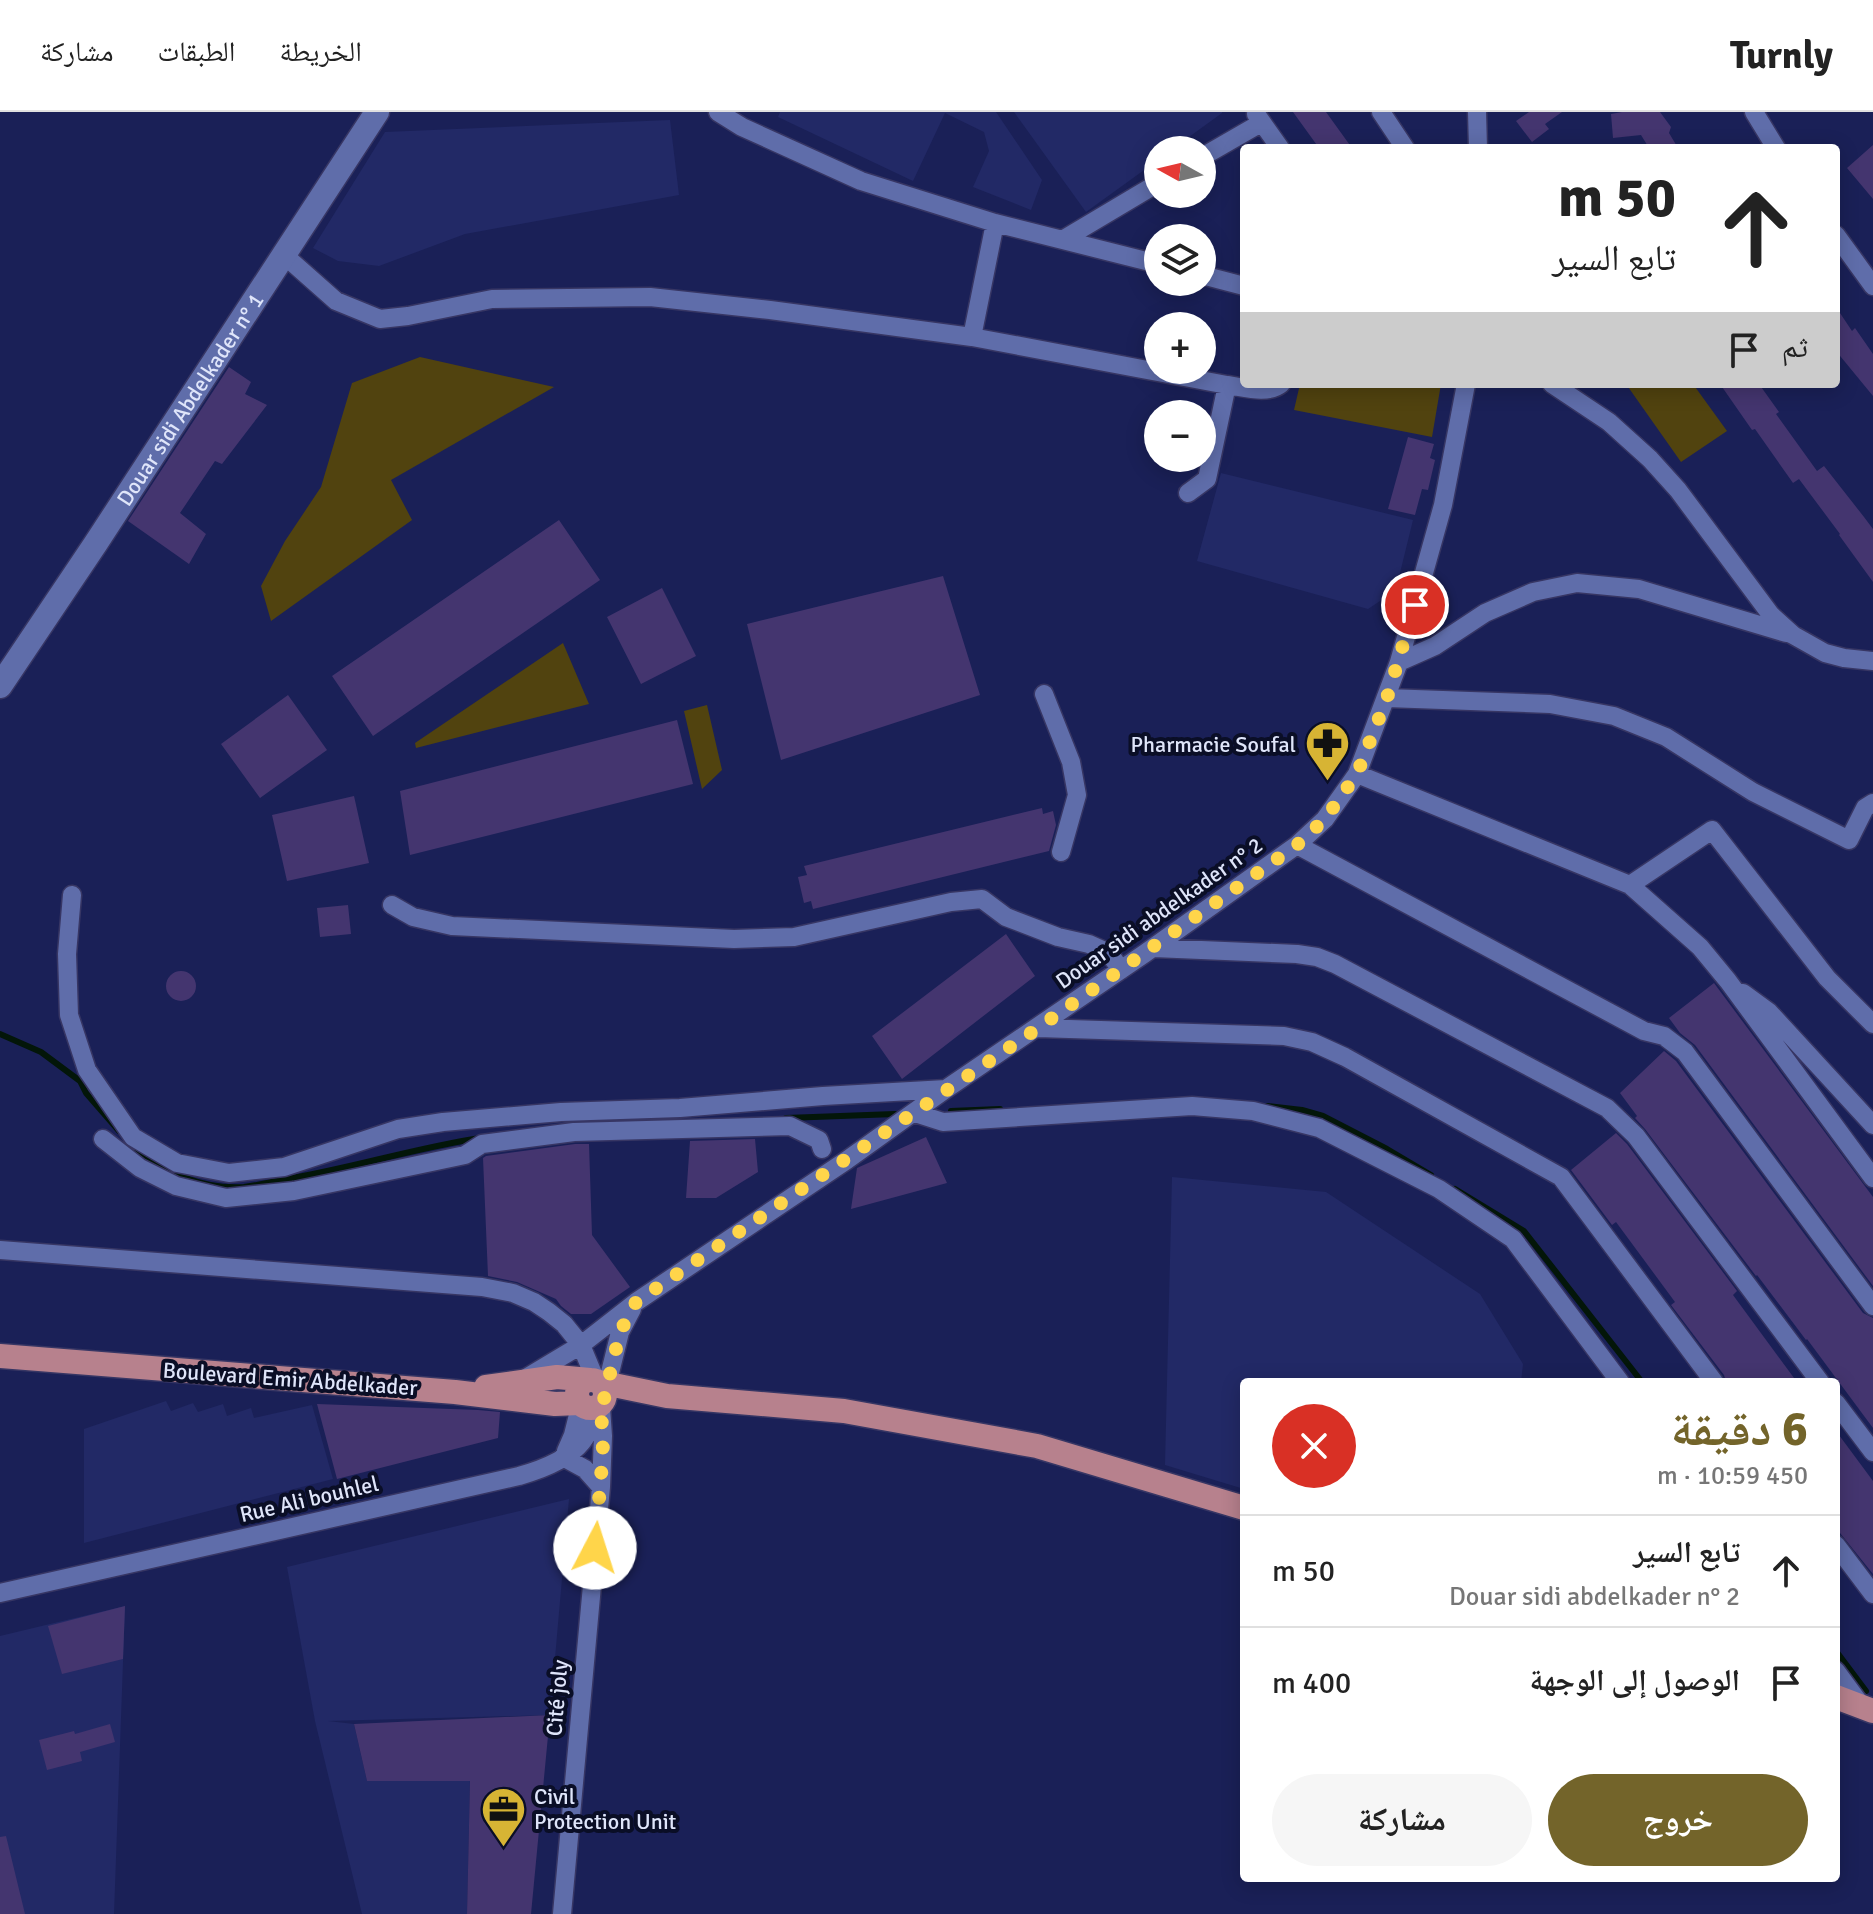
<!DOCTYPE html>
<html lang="ar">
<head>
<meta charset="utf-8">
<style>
  :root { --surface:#fff; --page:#f6f6f6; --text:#222; --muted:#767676; --line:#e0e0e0; --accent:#73642a }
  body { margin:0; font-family:Signika,"Noto Naskh Arabic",sans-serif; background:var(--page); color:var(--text); direction:rtl; height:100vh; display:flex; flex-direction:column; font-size:30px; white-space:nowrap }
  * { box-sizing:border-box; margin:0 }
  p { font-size:26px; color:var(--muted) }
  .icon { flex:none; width:44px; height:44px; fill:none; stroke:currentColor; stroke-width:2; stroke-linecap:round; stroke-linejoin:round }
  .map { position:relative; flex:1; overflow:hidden; direction:ltr }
  .details { position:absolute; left:1240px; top:1266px; width:600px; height:504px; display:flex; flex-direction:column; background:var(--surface); border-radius:8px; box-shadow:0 4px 20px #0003; direction:rtl }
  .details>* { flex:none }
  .banner { position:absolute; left:1240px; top:32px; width:600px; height:244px; border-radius:8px; box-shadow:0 4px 20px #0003; direction:rtl; background:#fff; color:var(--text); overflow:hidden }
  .needle { width:52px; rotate:278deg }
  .controls { position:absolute; left:1144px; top:24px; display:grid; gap:16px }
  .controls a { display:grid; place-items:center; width:72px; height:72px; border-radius:50%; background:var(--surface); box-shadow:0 4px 20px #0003; font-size:40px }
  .pin { position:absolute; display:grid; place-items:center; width:68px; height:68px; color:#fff; margin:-34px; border:4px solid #fff; border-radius:50%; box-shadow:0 2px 8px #0007 }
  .me { position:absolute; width:88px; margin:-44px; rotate:5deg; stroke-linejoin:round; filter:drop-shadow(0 0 6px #0008) }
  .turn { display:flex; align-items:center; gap:28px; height:168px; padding:0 32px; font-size:36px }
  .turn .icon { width:104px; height:104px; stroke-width:2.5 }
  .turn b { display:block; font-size:56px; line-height:68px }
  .then { display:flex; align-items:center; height:76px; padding:0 32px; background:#0003; gap:16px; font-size:30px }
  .round { display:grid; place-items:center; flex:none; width:84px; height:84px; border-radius:42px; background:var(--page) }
  .overview { display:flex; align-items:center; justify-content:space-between; height:136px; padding:0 32px }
  h1 { font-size:48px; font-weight:700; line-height:60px; color:var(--accent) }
  .button { display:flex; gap:16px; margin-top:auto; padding:16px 32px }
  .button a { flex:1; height:92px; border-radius:48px; background:var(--accent); color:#fff; font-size:32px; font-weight:700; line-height:92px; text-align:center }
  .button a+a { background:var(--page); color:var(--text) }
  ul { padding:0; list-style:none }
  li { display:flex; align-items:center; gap:24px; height:112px; padding:0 32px; border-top:2px solid var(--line) }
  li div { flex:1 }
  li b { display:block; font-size:30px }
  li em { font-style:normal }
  header { display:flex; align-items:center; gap:48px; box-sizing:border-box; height:112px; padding:0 40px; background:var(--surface); border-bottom:2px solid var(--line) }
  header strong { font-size:38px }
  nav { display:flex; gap:44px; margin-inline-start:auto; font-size:28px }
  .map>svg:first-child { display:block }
  .built { fill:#222966 }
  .green { fill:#51430f }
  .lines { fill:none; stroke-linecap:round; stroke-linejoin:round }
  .stream { stroke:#031609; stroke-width:6 }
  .building { fill:#44356f }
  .street-casing { stroke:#373664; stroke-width:21 }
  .secondary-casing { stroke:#373664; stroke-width:27 }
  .primary-casing { stroke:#373664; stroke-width:27 }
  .street { stroke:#5f6daa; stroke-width:18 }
  .secondary { stroke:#5f6daa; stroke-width:24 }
  .primary { stroke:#b7818d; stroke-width:24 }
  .route { stroke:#ffd54a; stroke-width:14; stroke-dasharray:0 25.2 }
  .labels { text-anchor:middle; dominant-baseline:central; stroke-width:8; stroke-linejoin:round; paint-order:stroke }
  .street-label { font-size:22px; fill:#dfe5fa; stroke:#0a0e26 }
  .poi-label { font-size:22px; fill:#dfe5fa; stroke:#0a0e26; text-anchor:end }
</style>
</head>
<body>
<header>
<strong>Turnly</strong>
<nav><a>الخريطة</a><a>الطبقات</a><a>مشاركة</a></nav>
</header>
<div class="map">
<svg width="1873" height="1802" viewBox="0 0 1873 1802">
  <rect width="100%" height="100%" fill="#1a2057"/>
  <!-- built -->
  <path class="built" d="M 780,0 L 996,0 L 1042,68 L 1031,98 L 973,75 L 989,39 L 984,20 L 945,1 L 913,69 L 778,5 Z
    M 1014,0 L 1222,0 L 1222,1 L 1171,38 L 1158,38 L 1158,48 L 1086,100 Z
    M 670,8 L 679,83 L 465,122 L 379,154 L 338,149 L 313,136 L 385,20 Z
    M 1221,361 L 1413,408 L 1398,469 L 1386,485 L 1368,497 L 1197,449 Z
    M 1172,1065 L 1326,1080 L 1480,1182 L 1523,1252 L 1521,1270 L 1244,1270 L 1244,1377 L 1165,1353 Z
    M 166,1289 L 171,1299 L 193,1291 L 198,1300 L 223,1292 L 227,1304 L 251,1296 L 254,1306 L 312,1293 L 333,1367 L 84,1431 L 84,1317 Z
    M 569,1387 L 550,1603 L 328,1609 L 354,1612 L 367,1669 L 470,1669 L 467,1802 L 362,1802 L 315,1609 L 287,1455 Z
    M 125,1494 L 114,1802 L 0,1802 L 0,1524 Z"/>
  <!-- green -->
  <path class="green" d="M 420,245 L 554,275 L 391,368 L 412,408 L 271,509 L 261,474 L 285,429 L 321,375 L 352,271 Z
    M 1300,272 L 1441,272 L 1432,325 L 1294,298 Z
    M 1626,272 L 1693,272 L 1727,319 L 1681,350 Z
    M 563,531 L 589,592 L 416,636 L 415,631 Z
    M 707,593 L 722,658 L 702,677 L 684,599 Z"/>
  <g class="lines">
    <!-- stream -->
    <path class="stream" d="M 0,922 L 41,940 L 80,969 L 86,981 L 119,1019
      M 1267,994 L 1302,998 L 1323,1004 L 1387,1037 L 1431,1063
      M 951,999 L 1000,997
      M 786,1006 L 895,1002
      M 132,1033 C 156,1060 208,1078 244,1075 C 258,1073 273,1070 287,1067 C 352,1056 415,1036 480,1026
      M 1455,1077 L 1524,1119 L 1642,1270
      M 1836,1539 L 1866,1579"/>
  </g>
  <!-- building -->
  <path class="building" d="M 1293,0 L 1326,0 L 1352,36 L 1319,36 Z
    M 1529,0 L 1562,0 L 1545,12 L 1549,17 L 1532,30 L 1516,9 Z
    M 1622,0 L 1660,0 L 1671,15 L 1669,21 L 1678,36 L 1649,36 L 1641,23 L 1613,26 L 1611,2 Z
    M 1873,33 L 1873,87 L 1847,56 Z
    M 1836,195 L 1852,219 L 1855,216 L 1873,242 L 1873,284 L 1836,239 Z
    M 229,255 L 251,270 L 245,282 L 267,293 L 222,352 L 215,349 L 180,401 L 206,422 L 189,452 L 128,409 Z
    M 1720,272 L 1759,272 L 1779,300 L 1776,302 L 1817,359 L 1824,354 L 1864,405 L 1873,417 L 1873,470 L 1839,423 L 1840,422 L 1799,367 L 1793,371 L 1755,317 L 1752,318 Z
    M 1408,325 L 1434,332 L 1430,346 L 1435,348 L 1428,378 L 1422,377 L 1415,403 L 1388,397 Z
    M 559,408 L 600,468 L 373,624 L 332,564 Z
    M 943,464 L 980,583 L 781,648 L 747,512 Z
    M 662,476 L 696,544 L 641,572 L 607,505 Z
    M 288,583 L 327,638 L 260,686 L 221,632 Z
    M 677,608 L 693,672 L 410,743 L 400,679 Z
    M 354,684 L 369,751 L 287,769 L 272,703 Z
    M 1042,696 L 1043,702 L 1053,699 L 1056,713 L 1049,739 L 813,797 L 811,789 L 804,791 L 798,765 L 807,763 L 804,754 Z
    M 348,793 L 351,822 L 320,825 L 317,796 Z
    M 1006,822 L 1035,864 L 902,967 L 872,924 Z
    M166 874a15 15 0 1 1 30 0a15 15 0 1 1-30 0Z
    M 1714,871 L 1873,1085 L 1873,1174 L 1695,933 L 1680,921 L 1669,906 Z
    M 1664,939 L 1676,949 L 1863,1201 L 1873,1206 L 1873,1316 L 1807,1227 L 1806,1228 L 1757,1163 L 1756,1164 L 1645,1017 L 1635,1006 L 1637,1004 L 1620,981 Z
    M 1616,1021 L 1627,1032 L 1737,1179 L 1733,1183 L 1797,1270 L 1726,1270 L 1724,1263 L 1671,1193 L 1675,1190 L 1616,1110 L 1612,1113 L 1571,1058 Z
    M 926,1025 L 947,1071 L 851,1097 L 857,1056 Z
    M 755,1027 L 758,1060 L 716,1086 L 686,1086 L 690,1029 Z
    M 575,1032 L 589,1032 L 592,1123 L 630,1175 L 591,1202 L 571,1202 L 561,1194 L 556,1187 L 517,1170 L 488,1164 L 483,1046 L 486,1044 Z
    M 317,1292 L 478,1298 L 500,1300 L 498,1326 L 337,1367 Z
    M 1836,1319 L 1873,1369 L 1873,1462 L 1836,1416 Z
    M 125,1494 L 123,1547 L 62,1562 L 48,1514 Z
    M 550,1603 L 531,1802 L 467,1802 L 470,1669 L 367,1669 L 354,1612 Z
    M 110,1612 L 115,1630 L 80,1640 L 82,1649 L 47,1658 L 39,1628 L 74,1619 L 75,1622 Z
    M 6,1724 L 25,1802 L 0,1802 L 0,1725 Z"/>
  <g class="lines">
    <defs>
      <path id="street" d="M 718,0 L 742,15 L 861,69 L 995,111 L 1158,152
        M 1381,0 L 1405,36
        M 1477,0 L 1478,36
        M 1754,0 L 1776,36
        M 1256,2 L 1280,36
        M 1202,45 L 1261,11
        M 1836,123 L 1873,174
        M 1064,127 L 1158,71
        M 284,143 L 336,189 L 380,207 L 408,204 L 492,187 L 650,185 L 770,198 L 972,225 L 1227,273 C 1243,275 1268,283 1281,272
        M 1202,163 L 1244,174
        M 972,225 L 995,111
        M 1552,272 L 1609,310 L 1650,347 L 1678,378 L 1771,503 L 1793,523 L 1825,541 L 1844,546 L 1873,549
        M 1188,381 L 1207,367 L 1227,273
        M 1399,550 L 1435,534 L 1485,501 L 1533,480 L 1577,471 L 1639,477 L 1786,521
        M 1044,582 L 1071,650 L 1077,683 L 1061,740
        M 1387,586 L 1550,592 L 1614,604 L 1666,625 L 1753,680 L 1849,728 L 1865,696 L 1873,691
        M 1357,662 L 1630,773 L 1700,835 L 1728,869 L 1873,1066
        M 1297,733 L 1644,919 L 1664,924 L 1685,940 L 1873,1194
        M 1630,773 L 1712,718 L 1827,866 L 1873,912
        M 72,783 L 67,842 L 69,903 L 87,958 L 133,1025 L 177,1051 L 229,1061 L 284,1055 L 398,1017 L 443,1010 L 561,1000 L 680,996 L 823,984 L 946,977
        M 392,793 L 413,805 L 452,814 L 734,827 L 794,825 L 951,790 L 982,787 L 1006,805 L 1058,825 L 1089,832 L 1109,841 L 1121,858
        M 1154,836 L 1297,842 L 1317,845 L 1335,852 L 1607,996 L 1636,1024 L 1820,1270
        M 1743,881 L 1769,900 L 1873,1013
        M 1038,916 L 1284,924 L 1312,930 L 1345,945 L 1561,1065 L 1714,1270
        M 915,1001 L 943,1010 L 1192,994 L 1253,999 L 1319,1016 L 1439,1077 L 1513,1127 L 1620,1270
        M 103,1027 L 140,1056 L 176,1074 L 226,1086 L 294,1079 L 465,1043 L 482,1032 L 574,1020 L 790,1014 L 819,1028 L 822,1037
        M 0,1138 L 482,1175 L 513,1181 L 534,1190 L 549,1200 L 564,1212 L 581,1233 L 596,1269
        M 526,1266 L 581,1233 L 636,1190 L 847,1048 L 946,977 L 1144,842 L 1297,733 L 1325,707 L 1357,662 L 1399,550 L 1443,393 L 1466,272
        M 605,1281 L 620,1220 L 632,1197
        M 1836,1291 L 1873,1340
        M 566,1339 L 573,1323 L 581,1291
        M 563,1345 L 585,1357 L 601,1375
        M 1836,1433 L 1873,1482
        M 0,1481 L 519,1364 C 540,1358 568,1348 582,1330 C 590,1320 594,1306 599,1294
        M 1836,1559 L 1861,1593
        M 562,1802 L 601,1375 L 603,1324 L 601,1295"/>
      <g id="secondary">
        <path id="s1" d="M 0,574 L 96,431 L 377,0"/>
      </g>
      <path id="primary" d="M 0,1244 L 455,1280 L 555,1292 L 580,1291
        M577 1282a14 14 0 1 1 28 0a14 14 0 1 1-28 0Z
        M 599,1270 L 667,1284 L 844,1299 L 1037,1334 L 1244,1396
        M 486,1275 L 557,1265 L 590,1268
        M 1836,1585 L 1873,1599"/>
    </defs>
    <!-- street casing -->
    <use href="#street" class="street-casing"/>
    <!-- secondary casing -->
    <use href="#secondary" class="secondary-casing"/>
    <!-- primary casing -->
    <use href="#primary" class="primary-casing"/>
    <!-- street -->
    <use href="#street" class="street"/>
    <!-- secondary -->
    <use href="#secondary" class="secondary"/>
    <!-- primary -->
    <use href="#primary" class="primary"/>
  </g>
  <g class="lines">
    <!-- route -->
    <path class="route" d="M 595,1436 L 603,1340 L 601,1292 L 604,1287 L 620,1220 L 636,1190 L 1038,916 L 1297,733 L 1325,707 L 1357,662 L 1387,586 L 1415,493"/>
  </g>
  <!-- icons -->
  <defs>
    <symbol id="pharmacy-pin" viewBox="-11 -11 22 30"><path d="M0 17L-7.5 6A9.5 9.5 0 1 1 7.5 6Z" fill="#d7b434" stroke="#0a0e26"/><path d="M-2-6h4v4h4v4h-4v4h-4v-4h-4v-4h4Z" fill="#111"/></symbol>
    <symbol id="office-pin" viewBox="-11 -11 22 30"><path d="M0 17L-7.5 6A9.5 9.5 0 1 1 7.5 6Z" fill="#d7b434" stroke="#0a0e26"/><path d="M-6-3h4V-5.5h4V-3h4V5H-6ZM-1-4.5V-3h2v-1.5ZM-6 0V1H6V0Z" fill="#111"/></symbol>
  </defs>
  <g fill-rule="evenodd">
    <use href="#pharmacy-pin" x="1302" y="606" width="51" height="69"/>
    <use href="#office-pin" x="478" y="1672" width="51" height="69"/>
  </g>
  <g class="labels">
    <!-- street labels -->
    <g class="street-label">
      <text stroke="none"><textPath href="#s1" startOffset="344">Douar sidi Abdelkader n° 1</textPath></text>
      <text transform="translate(1159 801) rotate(-35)">Douar sidi abdelkader n° 2</text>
      <text transform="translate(290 1267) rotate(4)">Boulevard Emir Abdelkader</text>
      <text transform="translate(309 1387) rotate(-13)">Rue Ali bouhlel</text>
      <text transform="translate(557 1586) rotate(-85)">Cité joly</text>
    </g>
    <!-- poi labels -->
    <g class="poi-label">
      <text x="1296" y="632">Pharmacie Soufal</text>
      <text x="534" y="1684" text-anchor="start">Civil<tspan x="534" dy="25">Protection Unit</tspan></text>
    </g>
  </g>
</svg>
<div class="controls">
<a><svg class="needle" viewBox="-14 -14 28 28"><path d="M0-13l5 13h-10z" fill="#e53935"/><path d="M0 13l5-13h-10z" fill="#767676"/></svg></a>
<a><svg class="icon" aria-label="layers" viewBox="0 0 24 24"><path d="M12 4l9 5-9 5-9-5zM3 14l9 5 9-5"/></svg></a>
<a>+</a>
<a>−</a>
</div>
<div class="pin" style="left:1415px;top:493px;background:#d93025"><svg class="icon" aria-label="arrive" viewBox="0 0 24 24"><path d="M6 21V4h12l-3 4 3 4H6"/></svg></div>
<svg class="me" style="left:595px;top:1436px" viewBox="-20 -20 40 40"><circle r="19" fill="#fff"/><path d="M0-13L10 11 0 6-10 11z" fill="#ffd54a"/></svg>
<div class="banner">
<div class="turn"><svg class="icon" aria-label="ahead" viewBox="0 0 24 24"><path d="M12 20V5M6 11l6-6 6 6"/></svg><div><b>50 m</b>تابع السير</div></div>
<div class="then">ثم<svg class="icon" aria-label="arrive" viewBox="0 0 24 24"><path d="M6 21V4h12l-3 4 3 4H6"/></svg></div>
</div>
<section class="details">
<div class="overview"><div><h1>6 دقيقة</h1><p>450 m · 10:59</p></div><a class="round" style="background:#d93025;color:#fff"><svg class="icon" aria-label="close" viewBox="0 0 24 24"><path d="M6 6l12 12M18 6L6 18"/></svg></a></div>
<ul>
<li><svg class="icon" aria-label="ahead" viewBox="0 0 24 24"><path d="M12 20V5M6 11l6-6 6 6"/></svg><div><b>تابع السير</b><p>Douar sidi abdelkader n° 2</p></div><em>50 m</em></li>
<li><svg class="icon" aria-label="arrive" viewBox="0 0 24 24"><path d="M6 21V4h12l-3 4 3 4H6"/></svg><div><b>الوصول إلى الوجهة</b></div><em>400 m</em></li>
</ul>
<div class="button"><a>خروج</a><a>مشاركة</a></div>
</section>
</div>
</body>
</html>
